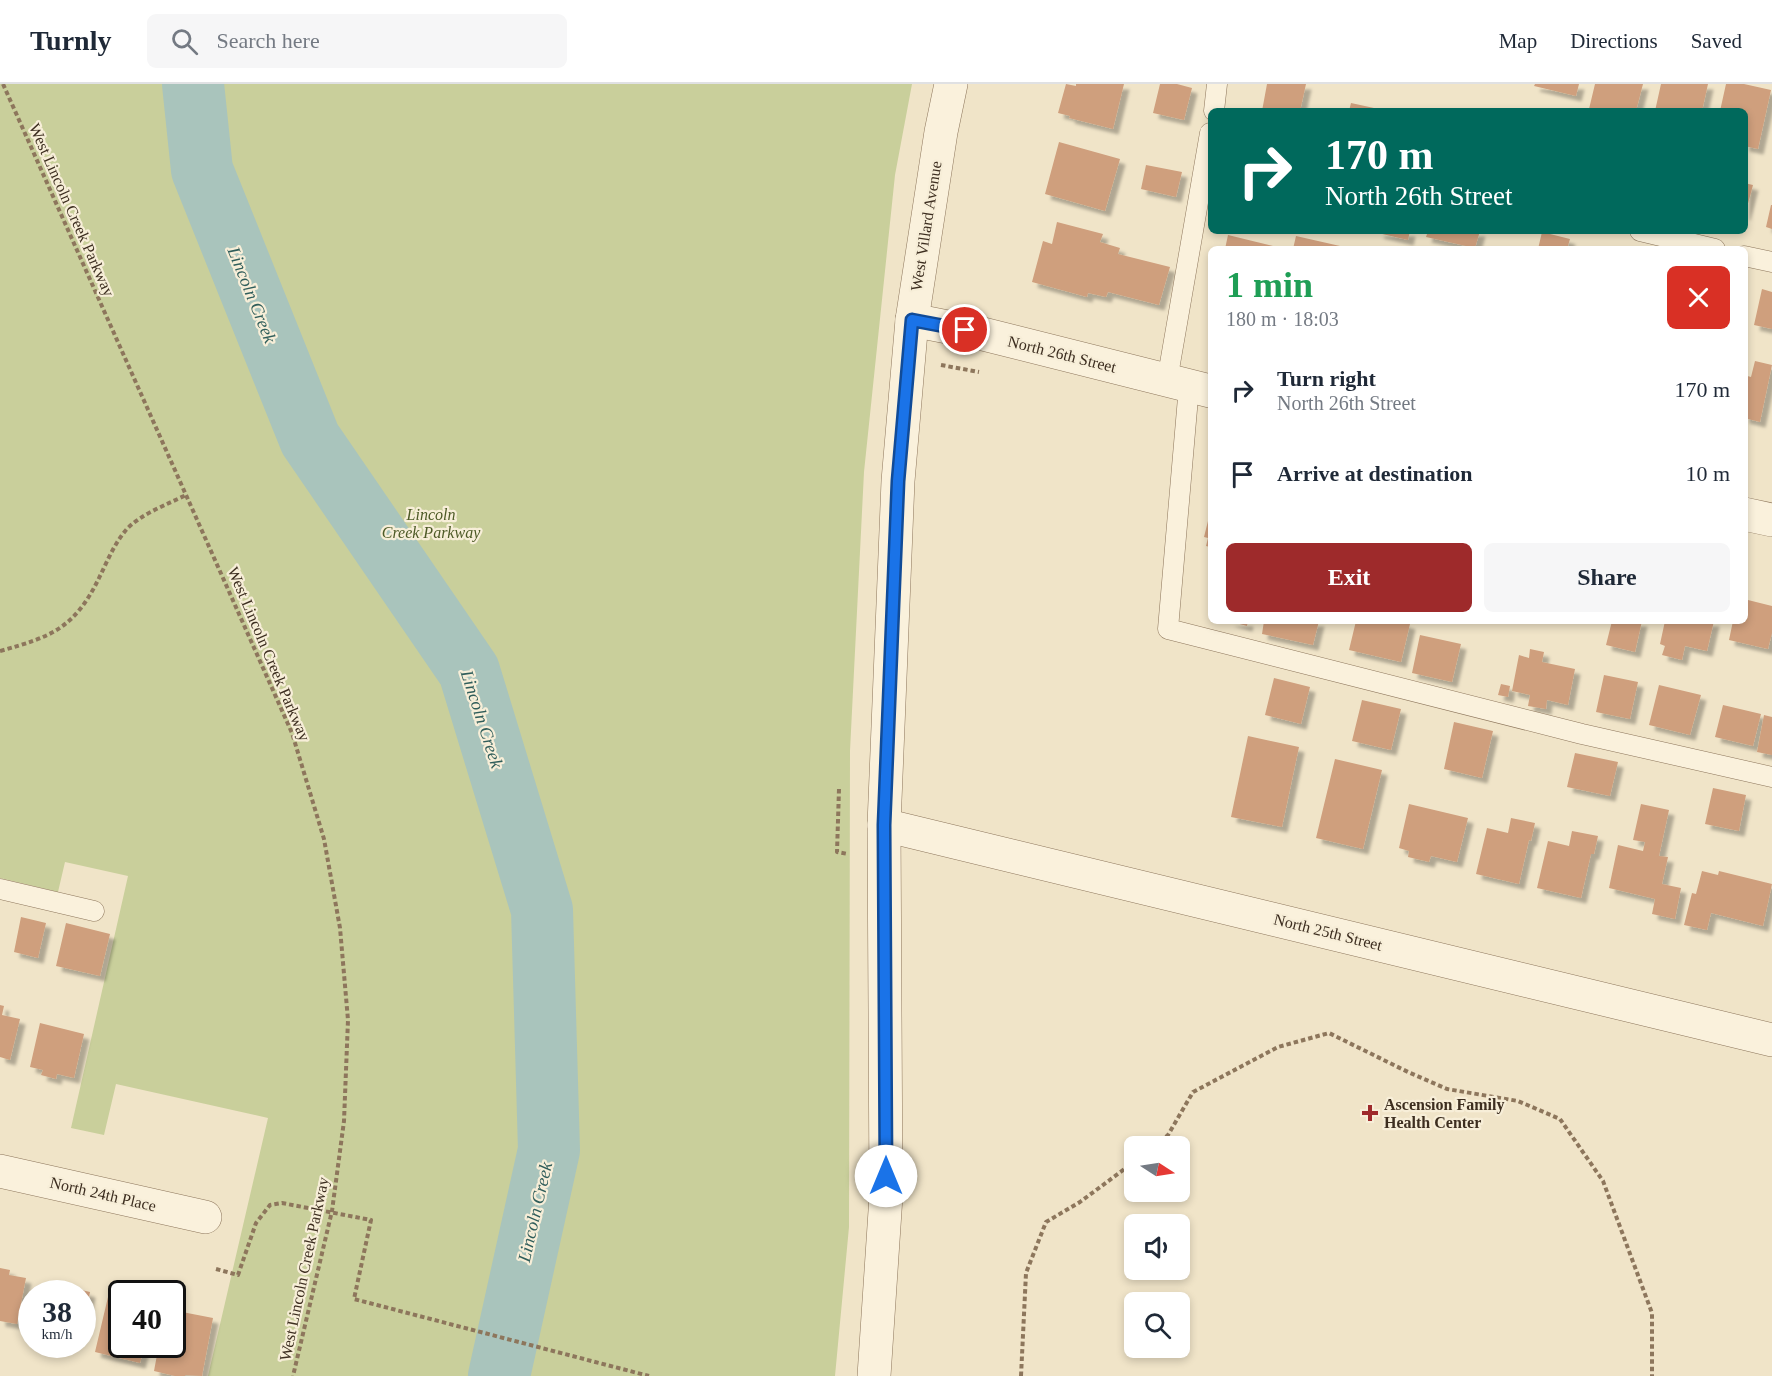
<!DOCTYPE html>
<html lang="en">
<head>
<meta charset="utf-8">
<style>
  :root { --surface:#fff; --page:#f6f6f7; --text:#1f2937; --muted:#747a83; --line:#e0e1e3; --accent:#9e2a2b }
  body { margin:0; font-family:"Times New Roman",serif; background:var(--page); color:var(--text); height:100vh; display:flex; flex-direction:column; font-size:22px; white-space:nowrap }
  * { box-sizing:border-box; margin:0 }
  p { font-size:20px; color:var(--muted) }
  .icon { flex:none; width:33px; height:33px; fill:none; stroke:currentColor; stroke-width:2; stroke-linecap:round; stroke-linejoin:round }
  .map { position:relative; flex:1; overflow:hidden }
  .side { position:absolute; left:1208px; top:162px; width:540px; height:378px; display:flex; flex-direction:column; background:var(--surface); border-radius:9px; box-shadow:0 3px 9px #0003 }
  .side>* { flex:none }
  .banner { position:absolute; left:1208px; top:24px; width:540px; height:126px; border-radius:9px; box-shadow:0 3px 9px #0003; background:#00695c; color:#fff; overflow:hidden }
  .needle { width:39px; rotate:102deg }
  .tools { position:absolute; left:1124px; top:1052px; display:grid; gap:12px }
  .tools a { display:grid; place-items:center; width:66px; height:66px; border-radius:9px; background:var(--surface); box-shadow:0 3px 9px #0003; font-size:30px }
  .speed { position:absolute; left:18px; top:1196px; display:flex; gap:12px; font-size:30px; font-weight:700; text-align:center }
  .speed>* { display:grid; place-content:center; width:78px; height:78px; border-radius:50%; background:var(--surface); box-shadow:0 3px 9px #0003; line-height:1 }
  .speed small { font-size:15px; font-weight:400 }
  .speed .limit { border:3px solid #111; border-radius:9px; background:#fff; color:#111 }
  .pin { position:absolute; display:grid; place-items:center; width:51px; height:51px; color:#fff; margin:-26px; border:3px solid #fff; border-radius:50%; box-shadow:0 2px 6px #0007 }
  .me { position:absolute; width:66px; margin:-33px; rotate:0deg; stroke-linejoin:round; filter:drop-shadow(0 0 4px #0008) }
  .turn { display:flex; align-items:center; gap:21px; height:126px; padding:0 18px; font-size:27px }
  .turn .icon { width:78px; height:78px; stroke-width:2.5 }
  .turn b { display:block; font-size:42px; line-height:51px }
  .round { display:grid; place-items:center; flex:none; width:63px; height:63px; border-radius:9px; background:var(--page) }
  .headline { display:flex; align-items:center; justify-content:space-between; height:102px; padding:0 18px }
  h1 { font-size:36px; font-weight:800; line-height:45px; color:#1e9e55 }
  .cta { display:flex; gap:12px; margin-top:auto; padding:12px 18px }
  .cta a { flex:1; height:69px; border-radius:9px; background:var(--accent); color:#fff; font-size:24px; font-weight:800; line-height:69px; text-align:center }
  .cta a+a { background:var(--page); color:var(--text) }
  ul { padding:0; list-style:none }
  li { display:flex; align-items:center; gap:18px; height:84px; padding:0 18px }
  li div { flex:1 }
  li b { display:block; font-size:22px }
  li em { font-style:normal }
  header { display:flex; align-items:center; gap:36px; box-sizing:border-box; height:84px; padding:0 30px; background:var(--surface); border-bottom:2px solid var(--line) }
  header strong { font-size:28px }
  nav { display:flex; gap:33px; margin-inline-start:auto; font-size:21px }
  .search { width:420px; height:54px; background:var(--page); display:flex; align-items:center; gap:15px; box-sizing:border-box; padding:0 21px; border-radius:9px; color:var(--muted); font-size:22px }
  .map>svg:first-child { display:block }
  .green { fill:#c9cf9b }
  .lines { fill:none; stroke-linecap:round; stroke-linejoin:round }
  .river { stroke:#a9c4bc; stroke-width:62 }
  .building { fill:#cf9f7d; filter:url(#shadow) }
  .service-casing { stroke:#8d765c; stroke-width:21 }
  .minor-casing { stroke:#8d765c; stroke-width:34 }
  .tertiary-casing { stroke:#8d765c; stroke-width:34 }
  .path { stroke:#8d765c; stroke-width:4; stroke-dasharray:4.5 3; stroke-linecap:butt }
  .service { stroke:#faf1dc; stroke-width:20 }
  .minor { stroke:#faf1dc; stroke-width:33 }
  .tertiary { stroke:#faf1dc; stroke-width:33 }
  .route-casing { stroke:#114b97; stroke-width:15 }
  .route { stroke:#1a73e8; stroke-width:10 }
  .poi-dot { fill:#9e2a2b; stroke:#f7eed8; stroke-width:2 }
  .labels { text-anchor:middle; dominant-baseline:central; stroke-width:4.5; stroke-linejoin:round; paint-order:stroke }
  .street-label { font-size:16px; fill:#3d2e20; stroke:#f7eed8 }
  .park-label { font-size:16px; font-style:italic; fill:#4d5a26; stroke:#f7eed8 }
  .poi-label { font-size:16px; font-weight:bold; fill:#3d2e20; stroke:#f7eed8; text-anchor:start }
  .water-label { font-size:18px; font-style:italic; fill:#2f5d5a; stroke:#f7eed8 }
</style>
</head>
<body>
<header>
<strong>Turnly</strong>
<div class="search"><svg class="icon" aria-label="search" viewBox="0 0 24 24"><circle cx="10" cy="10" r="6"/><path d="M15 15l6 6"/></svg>Search here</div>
<nav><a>Map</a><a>Directions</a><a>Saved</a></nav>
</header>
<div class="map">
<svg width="1772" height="1292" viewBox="0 0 1772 1292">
  <defs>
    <filter id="shadow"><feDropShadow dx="5.5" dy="5.5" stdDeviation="1.5" flood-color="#0004"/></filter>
  </defs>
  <rect width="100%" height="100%" fill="#f0e4c8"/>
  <!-- green -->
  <path class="green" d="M 0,0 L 912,0 L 895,91 L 864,388 L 850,667 L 849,1143 L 835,1292 L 208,1292 L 268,1034 L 116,1000 L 104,1051 L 71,1044 L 128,792 L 65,778 L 58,808 L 0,794 Z"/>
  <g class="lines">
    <!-- river -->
    <path class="river" d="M 193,0 L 202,86 L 310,355 L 469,587 L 542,826 L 549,1066 L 499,1292"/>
  </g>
  <!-- building -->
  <path class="building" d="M 1066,0 L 1076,2 L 1076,0 L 1124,0 L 1113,45 L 1069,34 L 1070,32 L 1058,29 Z
    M 1160,0 L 1177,0 L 1192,4 L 1184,36 L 1153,29 Z
    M 1267,0 L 1306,0 L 1300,27 L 1262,27 Z
    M 1535,0 L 1579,0 L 1576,12 L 1534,2 Z
    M 1595,0 L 1643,0 L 1636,27 L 1598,27 L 1589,25 Z
    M 1661,0 L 1708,0 L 1702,27 L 1655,27 Z
    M 1726,0 L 1744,0 L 1771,6 L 1758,65 L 1744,62 L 1744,27 L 1720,27 Z
    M 1351,19 L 1374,24 L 1373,27 L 1349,27 Z
    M 1059,58 L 1120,75 L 1105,127 L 1045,110 Z
    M 1146,81 L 1182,88 L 1176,113 L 1141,105 Z
    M 1744,99 L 1753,101 L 1745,131 L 1744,131 Z
    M 1771,121 L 1772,121 L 1772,145 L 1766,143 Z
    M 1057,138 L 1103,150 L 1100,158 L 1120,164 L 1118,170 L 1170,183 L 1159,221 L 1108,208 L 1106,213 L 1088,209 L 1087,213 L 1032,198 L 1043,157 L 1052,160 Z
    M 1379,147 L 1410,147 L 1408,156 L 1378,149 Z
    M 1428,147 L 1480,147 L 1475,164 L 1426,153 Z
    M 1542,148 L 1570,155 L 1567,165 L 1538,165 Z
    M 1228,151 L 1277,163 L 1277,165 L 1225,165 Z
    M 1296,152 L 1340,162 L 1339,165 L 1293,165 Z
    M 1762,205 L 1772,208 L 1772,245 L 1754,241 Z
    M 1755,277 L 1772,281 L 1760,338 L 1744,334 L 1744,291 L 1751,293 Z
    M 1210,429 L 1210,463 L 1206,462 L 1208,454 L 1204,453 Z
    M 1744,515 L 1772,522 L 1772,549 L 1768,565 L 1729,556 L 1733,537 L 1744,537 Z
    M 1228,537 L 1248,537 L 1247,542 Z
    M 1264,537 L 1319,537 L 1313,561 L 1262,550 Z
    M 1356,537 L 1399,537 L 1410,540 L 1401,578 L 1349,566 Z
    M 1612,537 L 1642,537 L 1635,568 L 1606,561 Z
    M 1665,537 L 1714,537 L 1707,567 L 1685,562 L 1682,576 L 1662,571 L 1665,562 L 1660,560 Z
    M 1420,551 L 1461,560 L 1452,598 L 1412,589 Z
    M 1530,565 L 1544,568 L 1542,578 L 1575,585 L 1568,621 L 1547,616 L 1546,625 L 1528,622 L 1530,611 L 1512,607 L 1519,571 L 1529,574 Z
    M 1604,591 L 1638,598 L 1630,635 L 1596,628 Z
    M 1274,594 L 1310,603 L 1301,640 L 1265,631 Z
    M 1501,600 L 1510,602 L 1508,613 L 1498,611 Z
    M 1659,601 L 1701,611 L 1690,651 L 1649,641 Z
    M 1362,616 L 1401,625 L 1391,666 L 1352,657 Z
    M 1723,621 L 1761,630 L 1753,662 L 1715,653 Z
    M 1764,631 L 1772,633 L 1772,671 L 1757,668 Z
    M 1454,638 L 1493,647 L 1482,694 L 1444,685 Z
    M 1248,652 L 1299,663 L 1282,743 L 1231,733 Z
    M 1575,669 L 1618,678 L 1610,712 L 1567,703 Z
    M 1335,675 L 1382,686 L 1363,765 L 1316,754 Z
    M 1713,704 L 1746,711 L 1739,747 L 1705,740 Z
    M 1409,720 L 1468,734 L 1457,778 L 1431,772 L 1429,778 L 1408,773 L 1409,767 L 1399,764 Z
    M 1641,720 L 1669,726 L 1659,772 L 1668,773 L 1662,800 L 1681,804 L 1675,835 L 1652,830 L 1655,815 L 1609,804 L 1618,761 L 1643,767 L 1645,758 L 1633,756 Z
    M 1511,734 L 1535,739 L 1531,757 L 1529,756 L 1519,800 L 1476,790 L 1487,744 L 1508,749 Z
    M 1572,747 L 1598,752 L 1594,770 L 1591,770 L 1581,814 L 1537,804 L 1548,757 L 1569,762 Z
    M 1702,787 L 1718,791 L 1719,787 L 1772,800 L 1763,842 L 1711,829 L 1707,846 L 1684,841 L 1692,809 L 1696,810 Z
    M 21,833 L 46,839 L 38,874 L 14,868 Z
    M 66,839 L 110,850 L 100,892 L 56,882 Z
    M 0,921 L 4,922 L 2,931 L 20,935 L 10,976 L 0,973 Z
    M 40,939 L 84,950 L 74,994 L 57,990 L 56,995 L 41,991 L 43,986 L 30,983 Z
    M 0,1184 L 10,1186 L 9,1191 L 26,1194 L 17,1240 L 0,1237 Z
    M 48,1198 L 90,1208 L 84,1238 L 82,1209 L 45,1209 Z
    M 108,1213 L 122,1216 L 122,1260 L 145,1260 L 140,1279 L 95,1268 Z
    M 172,1226 L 213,1234 L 202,1292 L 185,1291 L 185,1292 L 175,1292 L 154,1287 L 159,1260 L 172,1260 Z"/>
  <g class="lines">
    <defs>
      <path id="service" d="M 1214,27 L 1217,0
        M 1640,147 L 1715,165
        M 1744,172 L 1772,178
        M 1167,297 L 1210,49
        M 1189,302 L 1168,545 L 1582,650 L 1772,693
        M 0,805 L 94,827"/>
      <path id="minor" d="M 912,236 L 983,250 L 1210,307
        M 1744,430 L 1772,436
        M 884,741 L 1772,956
        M 0,1087 L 205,1133"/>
      <path id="tertiary" d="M 874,1292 L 886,1112 L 884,741 L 898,397 L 912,236 L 941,48 L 951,0"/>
    </defs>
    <!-- service casing -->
    <use href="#service" class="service-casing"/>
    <!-- minor casing -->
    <use href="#minor" class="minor-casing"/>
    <!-- tertiary casing -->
    <use href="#tertiary" class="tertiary-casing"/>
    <!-- path -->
    <path class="path" d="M 3,0 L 292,649 L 324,755 L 340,844 L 348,936 L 344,1037 L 332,1127 L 293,1292
      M 941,281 L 979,288
      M 0,567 C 51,553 75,544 99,494 C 107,478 114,460 126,446 C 139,431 168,420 186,411
      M 839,705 L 837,768 L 848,770
      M 1154,1062 L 1168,1051 L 1193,1008 L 1278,963 L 1329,949 L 1408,988 L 1447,1005 L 1518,1017 L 1560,1035 L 1603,1097 L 1652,1229 L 1652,1292
      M 216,1185 L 238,1191 L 256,1139 L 270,1121 L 282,1119 L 371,1136 L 354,1215 L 649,1292
      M 1021,1292 L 1026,1189 L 1046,1138 L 1080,1118 L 1134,1078"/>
    <!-- service -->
    <use href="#service" class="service"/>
    <!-- minor -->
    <use href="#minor" class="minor"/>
    <!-- tertiary -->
    <use href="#tertiary" class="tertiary"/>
  </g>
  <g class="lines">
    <defs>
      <path id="route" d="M 886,1092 L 884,741 L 898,397 L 912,236 L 965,246"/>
    </defs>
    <!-- route casing -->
    <use href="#route" class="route-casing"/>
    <!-- route -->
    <use href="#route" class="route"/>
  </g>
  <!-- markers -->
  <path class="poi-dot" d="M1367 1020h6v6h6v6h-6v6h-6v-6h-6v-6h6z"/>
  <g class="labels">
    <!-- street labels -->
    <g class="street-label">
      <text transform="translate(72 126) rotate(66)">West Lincoln Creek Parkway</text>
      <text transform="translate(926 142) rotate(-81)">West Villard Avenue</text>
      <text transform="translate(1062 270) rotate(14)">North 26th Street</text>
      <text transform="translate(269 570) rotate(67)">West Lincoln Creek Parkway</text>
      <text transform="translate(1328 848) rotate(14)">North 25th Street</text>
      <text transform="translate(103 1110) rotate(13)">North 24th Place</text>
      <text transform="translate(304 1185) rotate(-78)">West Lincoln Creek Parkway</text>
    </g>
    <!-- park labels -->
    <g class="park-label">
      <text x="431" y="430">Lincoln<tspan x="431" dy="18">Creek Parkway</tspan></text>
    </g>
    <!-- poi labels -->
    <g class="poi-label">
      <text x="1384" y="1020">Ascension Family<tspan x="1384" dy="18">Health Center</tspan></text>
    </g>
    <!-- water labels -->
    <g class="water-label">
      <text transform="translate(252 211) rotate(68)">Lincoln Creek</text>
      <text transform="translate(482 635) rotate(72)">Lincoln Creek</text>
      <text transform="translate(535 1128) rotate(-77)">Lincoln Creek</text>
    </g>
  </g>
</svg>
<div class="tools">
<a><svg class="needle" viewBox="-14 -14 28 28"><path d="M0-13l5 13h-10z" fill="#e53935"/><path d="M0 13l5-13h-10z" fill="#747a83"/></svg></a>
<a><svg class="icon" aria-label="sound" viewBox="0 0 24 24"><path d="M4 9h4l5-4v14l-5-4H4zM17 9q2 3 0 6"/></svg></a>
<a><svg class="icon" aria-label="search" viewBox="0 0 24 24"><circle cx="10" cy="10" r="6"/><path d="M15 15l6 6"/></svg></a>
</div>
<div class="speed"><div>38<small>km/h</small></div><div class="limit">40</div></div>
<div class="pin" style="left:965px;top:246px;background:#d93025"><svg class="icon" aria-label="arrive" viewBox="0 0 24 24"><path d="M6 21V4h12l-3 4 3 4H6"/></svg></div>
<svg class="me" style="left:886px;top:1092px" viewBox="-20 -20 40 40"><circle r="19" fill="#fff"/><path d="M0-13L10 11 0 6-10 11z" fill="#1a73e8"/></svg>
<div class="banner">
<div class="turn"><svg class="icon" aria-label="right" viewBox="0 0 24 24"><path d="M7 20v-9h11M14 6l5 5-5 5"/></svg><div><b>170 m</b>North 26th Street</div></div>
</div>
<section class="side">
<div class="headline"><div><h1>1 min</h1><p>180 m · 18:03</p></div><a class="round" style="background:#d93025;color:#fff"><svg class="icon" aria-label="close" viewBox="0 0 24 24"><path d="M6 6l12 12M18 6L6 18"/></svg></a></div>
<ul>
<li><svg class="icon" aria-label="right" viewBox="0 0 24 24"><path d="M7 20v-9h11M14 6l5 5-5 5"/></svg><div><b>Turn right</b><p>North 26th Street</p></div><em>170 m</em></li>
<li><svg class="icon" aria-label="arrive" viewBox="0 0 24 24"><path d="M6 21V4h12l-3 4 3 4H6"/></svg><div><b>Arrive at destination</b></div><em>10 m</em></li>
</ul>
<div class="cta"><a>Exit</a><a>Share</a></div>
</section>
</div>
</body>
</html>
